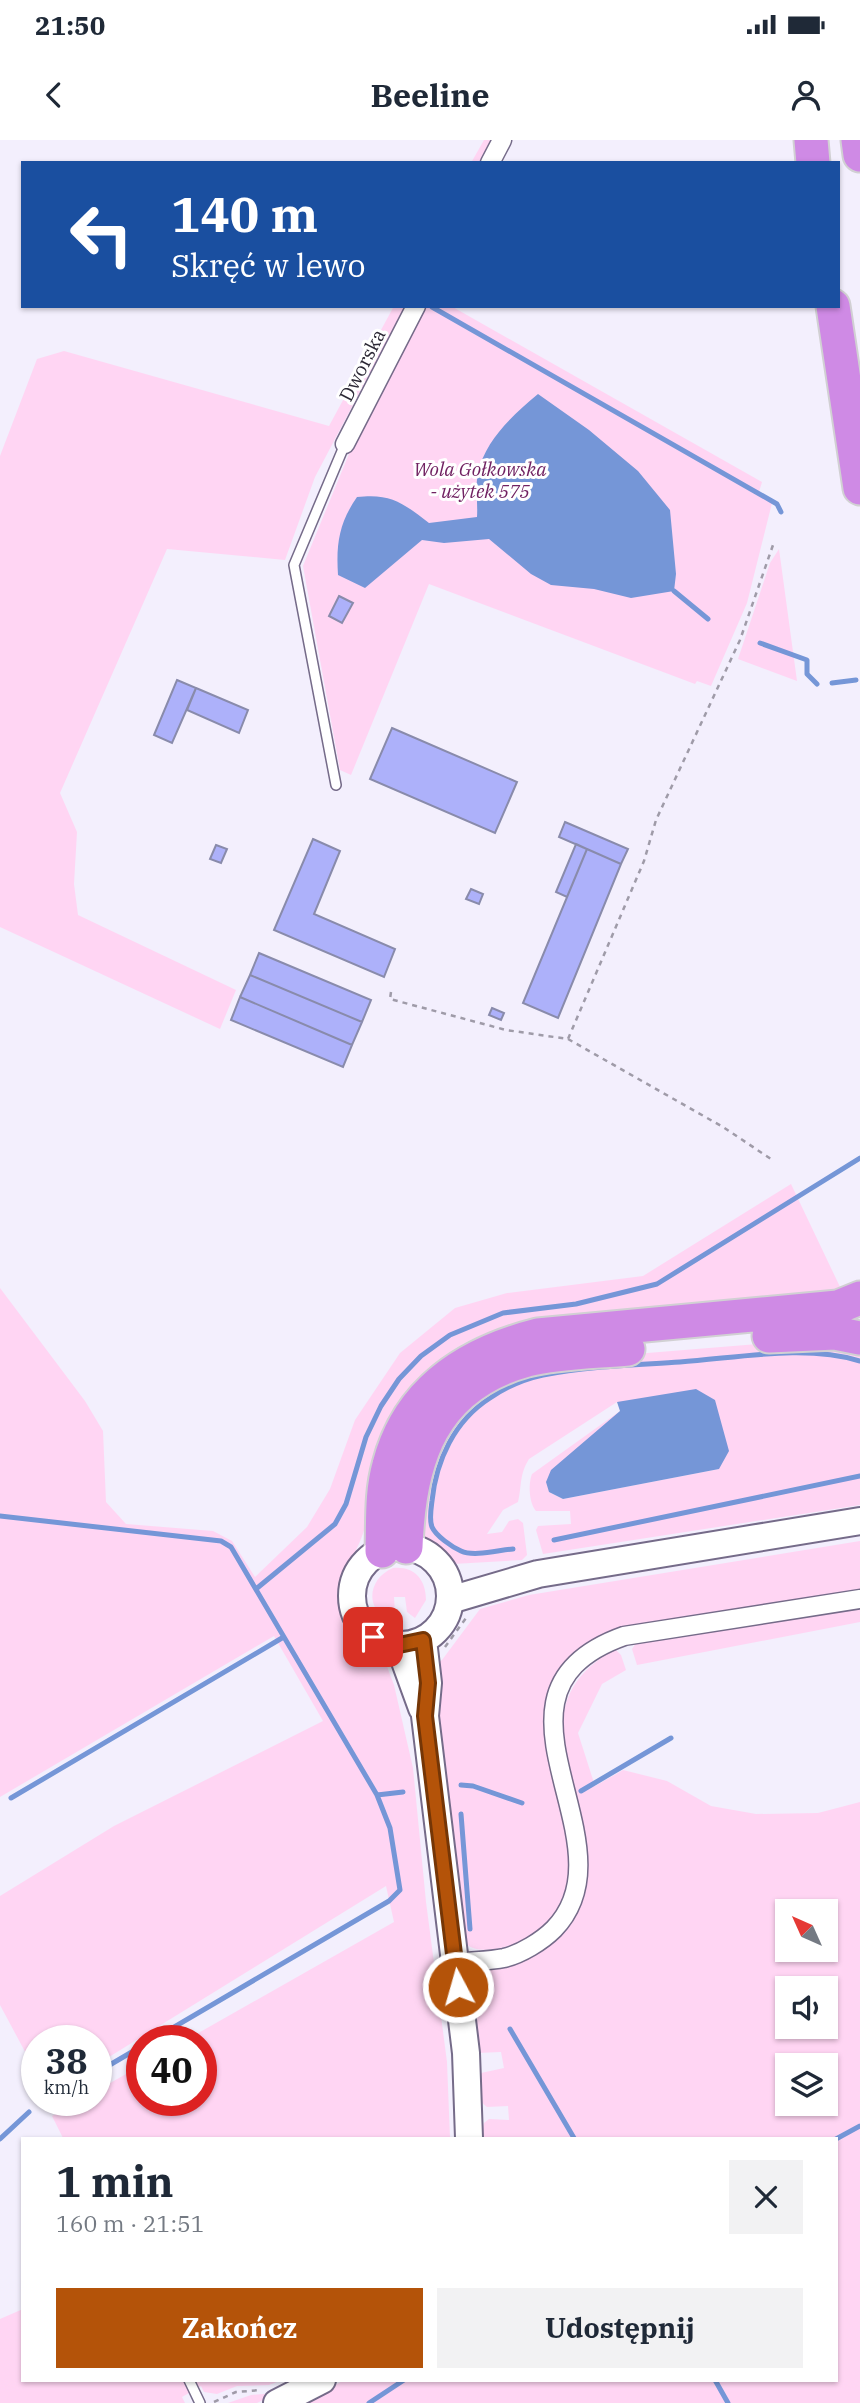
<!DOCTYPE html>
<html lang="pl">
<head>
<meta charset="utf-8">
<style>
  :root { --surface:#fff; --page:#f2f2f3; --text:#1f2937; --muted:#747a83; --accent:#b45309 }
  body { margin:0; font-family:"IBM Plex Serif",serif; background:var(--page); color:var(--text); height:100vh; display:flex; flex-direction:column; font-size:26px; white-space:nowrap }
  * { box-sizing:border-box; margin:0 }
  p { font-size:23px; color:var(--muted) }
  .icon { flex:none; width:38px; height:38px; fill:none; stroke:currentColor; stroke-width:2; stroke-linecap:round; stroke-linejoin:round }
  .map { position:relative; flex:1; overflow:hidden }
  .drawer { position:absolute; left:21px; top:1997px; width:817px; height:245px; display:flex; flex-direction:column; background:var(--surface); border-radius:0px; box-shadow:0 2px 5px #0004 }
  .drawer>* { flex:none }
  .banner { position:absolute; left:21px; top:21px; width:819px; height:147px; border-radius:0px; box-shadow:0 2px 5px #0004; background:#1a4fa0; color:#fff; overflow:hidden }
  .needle { width:46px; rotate:315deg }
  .controls { position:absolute; left:775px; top:1759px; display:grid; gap:14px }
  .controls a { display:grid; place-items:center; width:63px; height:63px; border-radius:0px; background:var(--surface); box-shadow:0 2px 5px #0004; font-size:35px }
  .speed { position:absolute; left:21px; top:1885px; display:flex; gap:14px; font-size:35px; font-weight:700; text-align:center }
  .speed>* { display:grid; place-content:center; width:91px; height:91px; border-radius:50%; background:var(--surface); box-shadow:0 2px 5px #0004; line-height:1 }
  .speed small { font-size:18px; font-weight:400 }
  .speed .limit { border:10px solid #d22; background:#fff; color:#111 }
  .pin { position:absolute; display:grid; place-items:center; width:60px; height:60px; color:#fff; margin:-30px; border-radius:14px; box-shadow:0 4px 10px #0006 }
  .me { position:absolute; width:77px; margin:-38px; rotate:354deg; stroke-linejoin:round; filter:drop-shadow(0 0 5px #0008) }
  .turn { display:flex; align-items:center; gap:24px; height:147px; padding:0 35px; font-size:32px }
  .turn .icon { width:91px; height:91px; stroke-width:2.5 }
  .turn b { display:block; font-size:49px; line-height:60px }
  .round { display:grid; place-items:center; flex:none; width:74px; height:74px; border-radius:0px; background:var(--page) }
  .summary { display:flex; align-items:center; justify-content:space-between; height:119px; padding:0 35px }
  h1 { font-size:42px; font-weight:800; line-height:52px }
  .button { display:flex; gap:14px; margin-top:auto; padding:14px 35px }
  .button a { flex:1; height:80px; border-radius:0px; background:var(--accent); color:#fff; font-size:28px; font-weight:800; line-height:80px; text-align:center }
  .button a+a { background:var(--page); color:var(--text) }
  .status { display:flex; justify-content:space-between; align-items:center; height:49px; padding:0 35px; background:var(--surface); direction:ltr }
  .status svg { height:19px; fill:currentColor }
  header { display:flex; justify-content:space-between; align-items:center; height:91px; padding:0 35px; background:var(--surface); font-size:32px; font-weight:800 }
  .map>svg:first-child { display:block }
  .green { fill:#ffd5f3; fill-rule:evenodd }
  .water { fill:#7596d7 }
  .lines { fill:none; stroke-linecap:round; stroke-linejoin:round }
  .stream { stroke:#7596d7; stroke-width:5 }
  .building { fill:#adb1fa; stroke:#898bab; stroke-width:2 }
  .lane-casing { stroke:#756b89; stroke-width:12 }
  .street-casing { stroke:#756b89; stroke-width:21 }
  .secondary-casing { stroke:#756b89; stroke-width:30 }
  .highway-casing { stroke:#d1d0d3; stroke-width:37 }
  .path { stroke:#9f9ba8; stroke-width:2.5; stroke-dasharray:5 5; stroke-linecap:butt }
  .lane { stroke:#fff; stroke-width:9 }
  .street { stroke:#fff; stroke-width:18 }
  .secondary { stroke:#fff; stroke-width:26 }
  .highway { stroke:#cf8ae5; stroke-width:33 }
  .route-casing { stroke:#753606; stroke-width:18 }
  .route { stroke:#b45309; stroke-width:12 }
  .labels { text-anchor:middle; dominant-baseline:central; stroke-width:6; stroke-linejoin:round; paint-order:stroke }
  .street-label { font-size:19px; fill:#2c2835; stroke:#fff }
  .park-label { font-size:19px; font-style:italic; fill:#712262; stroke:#fff }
</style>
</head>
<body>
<div class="status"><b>21:50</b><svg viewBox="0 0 49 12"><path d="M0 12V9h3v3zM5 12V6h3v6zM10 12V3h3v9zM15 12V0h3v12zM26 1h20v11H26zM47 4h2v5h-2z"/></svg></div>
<header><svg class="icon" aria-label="back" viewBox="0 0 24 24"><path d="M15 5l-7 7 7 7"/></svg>Beeline<svg class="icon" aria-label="person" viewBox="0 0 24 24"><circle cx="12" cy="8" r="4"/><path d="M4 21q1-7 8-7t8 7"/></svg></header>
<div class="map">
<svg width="860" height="2263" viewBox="0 0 860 2263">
  <rect width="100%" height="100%" fill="#f3effd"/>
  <!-- green -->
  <path class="green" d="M 484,0 L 493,0 L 481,23 L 471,23 Z
    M 394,166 L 405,166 L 315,337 L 285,420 L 167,409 L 60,653 L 77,692 L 74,744 L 78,775 L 236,850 L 220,889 L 0,787 L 0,316 L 37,219 L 64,211 L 329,286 Z
    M 425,166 L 451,166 L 762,342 L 758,355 L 772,363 L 747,463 L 711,546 L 697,541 L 695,544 L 429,444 L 351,635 L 340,630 L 303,426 L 351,309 Z
    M 779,409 L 797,541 L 738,519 L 770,423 Z
    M 791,1044 L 841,1149 L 821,1155 C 756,1162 691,1168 626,1174 C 580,1178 528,1178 484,1194 C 434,1213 392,1261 376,1312 C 369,1334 368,1357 366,1380 C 363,1412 328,1441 343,1474 C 354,1498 382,1500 393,1520 L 386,1524 L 394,1545 L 413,1628 L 426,1762 L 447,1922 L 450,1998 L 63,1998 L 52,1976 L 81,1960 L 96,1960 L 96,1951 L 142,1925 L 142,1960 L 201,1960 L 201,1900 L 186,1900 L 394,1782 L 386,1746 L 96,1925 L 96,1900 L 37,1900 L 37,1934 L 0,1865 L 0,1756 L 114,1686 L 323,1581 L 274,1496 L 0,1657 L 0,1148 L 85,1261 L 103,1291 L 106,1362 L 126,1384 L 213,1391 L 232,1401 L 255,1437 L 307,1387 L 330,1349 L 355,1280 L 400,1213 L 455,1168 L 507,1153 L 643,1136 Z
    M 794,1201 L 860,1207 L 860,1365 L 543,1414 L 536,1390 L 538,1386 L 571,1384 L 570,1371 L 536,1371 C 529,1363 528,1344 532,1334 L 620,1271 L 549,1352 L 563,1359 L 719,1329 L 617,1262 L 529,1319 C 519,1335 522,1346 518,1362 L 503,1370 L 487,1394 L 502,1392 L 509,1381 L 518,1379 L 523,1383 L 527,1415 L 522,1420 L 453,1424 L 418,1395 L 439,1292 L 509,1234 L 635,1214 Z
    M 860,1401 L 860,1451 C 806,1459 751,1468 697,1476 C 669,1480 640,1482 613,1491 C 597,1496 581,1508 570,1521 C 499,1598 605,1690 557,1769 C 547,1786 531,1799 512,1805 C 499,1809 478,1814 466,1804 L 432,1526 L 442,1520 L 480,1469 L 529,1455 Z
    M 393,1428 C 414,1426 426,1439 426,1460 L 415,1478 L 407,1472 L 405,1457 L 394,1457 L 395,1473 L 388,1480 C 364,1467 369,1438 393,1428 Z
    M 860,1467 L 860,1482 L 637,1525 L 632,1509 L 636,1503 L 665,1495 Z
    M 615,1509 L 621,1515 L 626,1530 L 602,1544 L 578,1593 L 595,1646 L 623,1630 L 667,1641 L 711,1666 L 756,1674 L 818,1673 L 860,1662 L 860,2263 L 305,2263 L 344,2240 L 836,2240 L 836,1998 L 481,1998 L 484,1983 L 489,1979 L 509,1980 L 508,1966 L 487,1967 L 481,1962 L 481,1933 L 504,1928 L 501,1912 L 477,1913 L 470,1838 C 495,1811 552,1814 574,1776 C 628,1684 494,1578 615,1509 ZM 788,1771 L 826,1771 L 826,1810 L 788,1810 ZM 788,1848 L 826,1848 L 826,1886 L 788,1886 ZM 788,1925 L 826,1925 L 826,1964 L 788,1964 Z
    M 23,2169 L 23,2240 L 282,2240 L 269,2245 L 237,2246 L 217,2254 L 204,2252 L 201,2246 L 182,2257 L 185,2263 L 0,2263 L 0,2179 Z
    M 277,2253 L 257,2263 L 228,2263 L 251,2255 Z"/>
  <!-- water -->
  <path class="water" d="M 538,254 L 589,290 L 638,331 L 670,370 L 676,434 L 674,451 L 631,458 L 594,449 L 551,445 L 531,434 L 489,399 L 444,403 L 422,400 L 365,448 L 338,435 C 336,404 339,383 357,357 C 391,353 403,363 429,383 L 477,377 C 478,363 475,346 478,333 C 485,300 514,274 538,254 Z
    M 696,1249 L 715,1260 L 729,1311 L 719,1329 L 563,1359 L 549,1352 L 546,1342 L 551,1330 L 620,1271 L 617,1262 Z"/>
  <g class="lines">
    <!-- stream -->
    <path class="stream" d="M 432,167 L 777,364 L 781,372
      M 674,451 L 708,479
      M 760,503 L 807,520 L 807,534 L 817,544
      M 832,543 L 856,540
      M 0,1376 L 221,1401 L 231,1407 L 377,1655 L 390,1688 L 400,1750 L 389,1761 L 152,1900
      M 554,1400 L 860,1336
      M 513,1409 C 499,1410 474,1417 461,1411 C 452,1407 436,1396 432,1387 C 429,1380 431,1369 432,1361 C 436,1321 454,1281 490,1258 C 506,1247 524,1239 543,1235 C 588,1226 635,1225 680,1222 C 738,1218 804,1204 860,1221
      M 256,1449 L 335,1384 L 346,1364 L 366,1297 L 381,1266 L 399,1239 L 421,1216 L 450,1195 L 503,1173 L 576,1164 L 657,1144 L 860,1018
      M 461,1645 L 473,1646 L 522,1663
      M 581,1651 L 671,1598
      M 377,1655 L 403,1652
      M 11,1658 L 282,1498
      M 461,1674 L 470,1789
      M 510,1889 L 574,1998
      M 96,1933 L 142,1906
      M 45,1963 L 51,1960
      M 0,1999 L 29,1972
      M 836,1999 L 860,1986
      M 715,2240 L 728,2263
      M 369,2263 L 404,2240"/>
  </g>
  <!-- building -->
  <path class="building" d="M 339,456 L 353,463 L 342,483 L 329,476 Z
    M 177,540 L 196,548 L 172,603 L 154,595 Z
    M 196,548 L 248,570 L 239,593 L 187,570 Z
    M 392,588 L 517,642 L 495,693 L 370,639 Z
    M 565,682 L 628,709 L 621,724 L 559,697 Z
    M 313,699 L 340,711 L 314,774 L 395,809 L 384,837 L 274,790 Z
    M 576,704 L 587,709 L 567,757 L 556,752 Z
    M 216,705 L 227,709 L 221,723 L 210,719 Z
    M 587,709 L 621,724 L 558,878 L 523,863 Z
    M 471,749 L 483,754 L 479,764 L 466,759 Z
    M 259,813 L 371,860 L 362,882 L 250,835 Z
    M 250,835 L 362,882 L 352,905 L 240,857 Z
    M 240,857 L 352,905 L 343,927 L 231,880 Z
    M 492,868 L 504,873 L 501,880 L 489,875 Z"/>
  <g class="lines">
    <defs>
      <path id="lane" d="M 336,645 L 294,425 L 345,304
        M 189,2240 L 200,2263"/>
      <path id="street" d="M 490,23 L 502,0
        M 345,304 L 416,166
        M 456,1823 C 472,1821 489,1821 504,1818 C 521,1814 542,1801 554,1789 C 638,1702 464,1553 624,1496 L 860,1459"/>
      <path id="secondary" d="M352 1456a49 49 0 1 1 98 0a49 49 0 1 1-98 0Z
        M 450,1460 L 538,1434 L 860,1381
        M 423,1500 L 428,1543 L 425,1576 L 466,1913 L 469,1998
        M 399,1505 L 422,1568
        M 277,2263 L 322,2240"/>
      <path id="highway" d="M 811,0 L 813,23
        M 858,0 L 860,15
        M 833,166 L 860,348
        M 769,1196 L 835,1193 L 860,1198
        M 406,1407 C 409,1319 432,1246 527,1220 C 559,1212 595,1212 628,1209
        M 382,1411 C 383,1382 381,1353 389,1325 C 408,1251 467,1213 538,1195 L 838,1167 L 860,1158"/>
    </defs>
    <!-- lane casing -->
    <use href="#lane" class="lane-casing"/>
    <!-- street casing -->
    <use href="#street" class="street-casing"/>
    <!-- secondary casing -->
    <use href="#secondary" class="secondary-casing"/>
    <!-- highway casing -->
    <use href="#highway" class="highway-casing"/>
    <!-- path -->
    <path class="path" d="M 391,852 L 390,859 L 506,890 L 568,899 L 644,721 L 656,680 L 740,500 L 773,405
      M 568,899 L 723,987 L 771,1019
      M 445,1507 L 466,1478
      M 214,2262 L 236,2252 L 261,2250"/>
    <!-- lane -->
    <use href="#lane" class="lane"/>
    <!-- street -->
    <use href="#street" class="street"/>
    <!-- secondary -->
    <use href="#secondary" class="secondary"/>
    <!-- highway -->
    <use href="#highway" class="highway"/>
  </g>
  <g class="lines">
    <defs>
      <path id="route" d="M 373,1497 L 399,1505 L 423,1500 L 428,1543 L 425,1576 L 458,1847"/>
    </defs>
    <!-- route casing -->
    <use href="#route" class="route-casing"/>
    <!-- route -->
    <use href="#route" class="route"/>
  </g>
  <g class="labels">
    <!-- street labels -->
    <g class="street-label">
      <text transform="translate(362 225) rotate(-63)">Dworska</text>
    </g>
    <!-- park labels -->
    <g class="park-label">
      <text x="480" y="329">Wola Gołkowska<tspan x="480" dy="22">- użytek 575</tspan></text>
    </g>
  </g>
</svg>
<div class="controls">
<a><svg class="needle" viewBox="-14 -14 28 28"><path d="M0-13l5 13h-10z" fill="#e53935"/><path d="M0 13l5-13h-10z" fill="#747a83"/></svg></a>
<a><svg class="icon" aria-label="sound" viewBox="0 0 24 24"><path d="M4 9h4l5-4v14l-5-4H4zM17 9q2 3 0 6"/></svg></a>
<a><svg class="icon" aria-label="layers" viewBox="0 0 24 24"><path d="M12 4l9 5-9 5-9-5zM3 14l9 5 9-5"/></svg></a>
</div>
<div class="speed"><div>38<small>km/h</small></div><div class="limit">40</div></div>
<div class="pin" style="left:373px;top:1497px;background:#d93025"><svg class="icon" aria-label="arrive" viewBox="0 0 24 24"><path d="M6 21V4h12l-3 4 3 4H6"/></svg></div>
<svg class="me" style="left:458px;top:1847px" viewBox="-20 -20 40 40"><circle r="17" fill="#b45309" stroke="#fff" stroke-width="3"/><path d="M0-11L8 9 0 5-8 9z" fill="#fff"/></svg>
<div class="banner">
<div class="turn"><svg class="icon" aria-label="left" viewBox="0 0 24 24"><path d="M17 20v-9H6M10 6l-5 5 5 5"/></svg><div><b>140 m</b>Skręć w lewo</div></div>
</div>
<section class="drawer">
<div class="summary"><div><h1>1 min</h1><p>160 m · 21:51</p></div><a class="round"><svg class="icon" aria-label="close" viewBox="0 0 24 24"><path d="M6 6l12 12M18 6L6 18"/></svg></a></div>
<div class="button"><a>Zakończ</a><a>Udostępnij</a></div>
</section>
</div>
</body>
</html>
